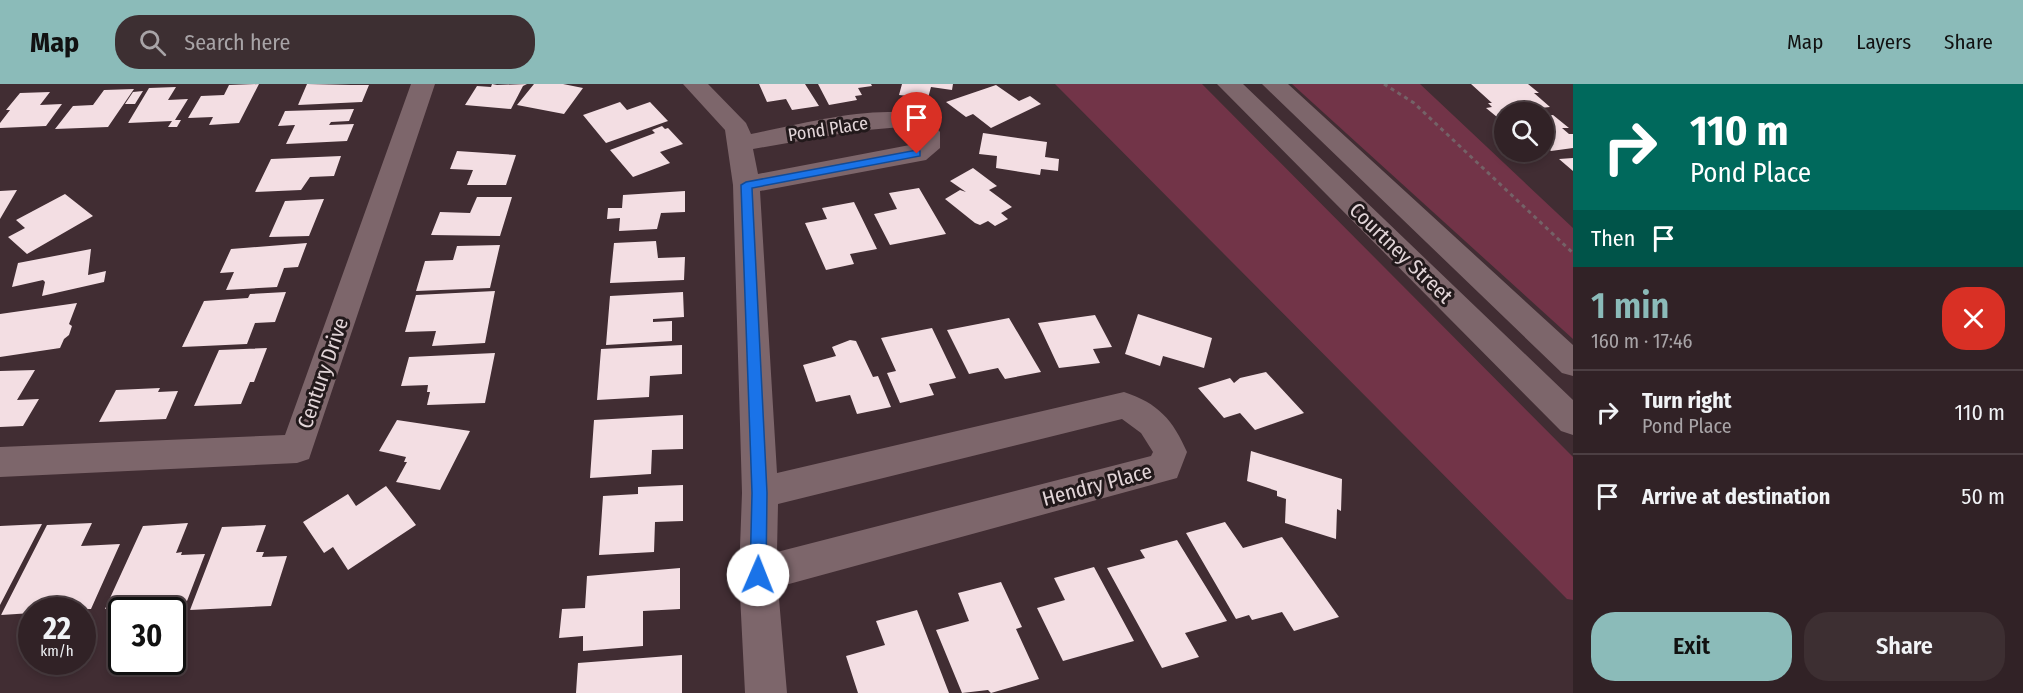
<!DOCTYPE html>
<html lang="en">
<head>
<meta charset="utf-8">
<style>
  :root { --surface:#312226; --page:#3d2f32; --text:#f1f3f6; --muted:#a8a4a7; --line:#4c3f43; --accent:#8bbbb9 }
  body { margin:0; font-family:"Fira Sans Condensed",sans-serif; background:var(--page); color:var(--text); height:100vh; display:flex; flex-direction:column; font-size:22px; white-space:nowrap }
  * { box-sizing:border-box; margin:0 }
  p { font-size:20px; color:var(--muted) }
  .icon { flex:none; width:33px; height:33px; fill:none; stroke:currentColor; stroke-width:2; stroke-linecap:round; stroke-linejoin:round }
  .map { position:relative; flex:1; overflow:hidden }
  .sheet { display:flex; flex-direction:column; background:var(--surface); width:450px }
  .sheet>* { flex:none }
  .guide { background:#00695c; color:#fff; overflow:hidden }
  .fabs { position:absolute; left:1494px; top:18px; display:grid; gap:12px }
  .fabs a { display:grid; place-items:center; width:60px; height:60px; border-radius:50%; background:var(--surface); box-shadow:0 3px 9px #0003,0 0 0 2px var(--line); font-size:30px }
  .speed { position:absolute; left:18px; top:513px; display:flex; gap:12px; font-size:30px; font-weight:700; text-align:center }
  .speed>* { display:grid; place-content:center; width:78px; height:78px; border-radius:50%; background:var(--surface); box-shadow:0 3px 9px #0003,0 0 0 2px var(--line); line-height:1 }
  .speed small { font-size:15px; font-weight:400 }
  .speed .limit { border:3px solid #111; border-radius:9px; background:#fff; color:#111 }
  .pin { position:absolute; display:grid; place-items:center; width:51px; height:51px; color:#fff; margin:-62px -26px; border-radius:50% 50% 50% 0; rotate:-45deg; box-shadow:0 0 6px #0007 }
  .pin .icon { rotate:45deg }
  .me { position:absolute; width:66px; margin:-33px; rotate:1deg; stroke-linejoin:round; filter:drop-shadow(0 0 4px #0008) }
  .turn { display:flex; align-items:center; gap:21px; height:126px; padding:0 18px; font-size:27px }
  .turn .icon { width:78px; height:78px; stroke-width:2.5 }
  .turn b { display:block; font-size:42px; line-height:51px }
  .then { display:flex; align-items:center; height:57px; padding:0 18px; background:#0003; gap:12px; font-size:22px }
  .round { display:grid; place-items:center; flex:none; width:63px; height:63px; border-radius:24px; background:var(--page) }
  .overview { display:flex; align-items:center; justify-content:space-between; height:102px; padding:0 18px }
  h1 { font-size:36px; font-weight:600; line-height:45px; color:var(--accent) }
  .cta { display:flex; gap:12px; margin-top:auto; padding:12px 18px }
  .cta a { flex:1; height:69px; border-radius:24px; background:var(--accent); color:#111; font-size:24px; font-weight:600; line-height:69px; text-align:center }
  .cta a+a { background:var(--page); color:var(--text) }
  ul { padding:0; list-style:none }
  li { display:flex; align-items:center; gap:18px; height:84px; padding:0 18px; border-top:2px solid var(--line) }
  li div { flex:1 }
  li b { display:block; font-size:22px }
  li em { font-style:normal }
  header { display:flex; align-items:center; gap:36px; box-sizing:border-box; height:84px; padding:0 30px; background:var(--accent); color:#111 }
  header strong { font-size:28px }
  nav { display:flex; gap:33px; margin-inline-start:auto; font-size:21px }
  .search { width:420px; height:54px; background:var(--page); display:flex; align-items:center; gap:15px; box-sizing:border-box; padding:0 21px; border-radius:24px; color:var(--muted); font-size:22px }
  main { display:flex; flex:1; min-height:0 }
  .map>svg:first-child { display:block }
  .green { fill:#723448 }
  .building { fill:#f3dee3 }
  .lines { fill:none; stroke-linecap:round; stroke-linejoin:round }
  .path { stroke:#746267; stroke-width:3; stroke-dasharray:4 4; stroke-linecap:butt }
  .minor { fill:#7d666b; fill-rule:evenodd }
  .route { fill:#1a73e8; stroke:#114b97; stroke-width:1.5 }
  .labels { text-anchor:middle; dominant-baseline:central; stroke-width:6; stroke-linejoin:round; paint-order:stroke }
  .far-street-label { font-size:18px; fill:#e2d5d8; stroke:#22191b }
  .street-label { font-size:21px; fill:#e2d5d8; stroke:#22191b }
</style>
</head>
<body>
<header>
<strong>Map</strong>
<div class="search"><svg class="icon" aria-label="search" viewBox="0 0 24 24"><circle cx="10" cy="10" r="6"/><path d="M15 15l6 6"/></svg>Search here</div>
<nav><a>Map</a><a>Layers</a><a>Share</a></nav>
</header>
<main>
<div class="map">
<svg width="1573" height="609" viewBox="0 0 1573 609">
  <rect width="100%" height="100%" fill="#412d33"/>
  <!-- green -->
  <path class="green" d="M 1055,0 L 1202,0 L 1573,373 L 1573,516 L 1567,515 Z
    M 1292,0 L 1420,0 L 1573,144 L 1573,255 Z"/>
  <!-- building -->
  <path class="building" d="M 259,0 L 239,39 L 209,41 L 213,33 L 188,34 L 201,12 L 224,11 L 229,1 Z
    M 307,0 L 351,1 L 369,1 L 362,18 L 298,21 Z
    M 492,0 L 497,1 L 527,0 L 523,2 L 511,25 L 465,21 L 477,2 L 491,3 Z
    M 534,0 L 563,0 L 583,4 L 564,30 L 517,21 Z
    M 759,0 L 805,0 L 819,22 L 792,26 L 786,15 L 767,18 Z
    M 818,0 L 871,0 L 872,2 L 858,4 L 862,11 L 855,12 L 857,16 L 829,21 Z
    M 902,0 L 953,0 L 952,6 L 931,3 L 928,14 L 899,11 Z
    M 1471,0 L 1528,0 L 1539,9 L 1534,9 L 1550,23 L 1504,28 L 1504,32 L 1497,33 L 1486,24 L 1492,23 L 1488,19 L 1492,19 Z
    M 996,1 L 1019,17 L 1030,12 L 1041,20 L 991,44 L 973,30 L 966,33 L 946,18 Z
    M 176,3 L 168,16 L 188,15 L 175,36 L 181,36 L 177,43 L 168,43 L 172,37 L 128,39 L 149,4 Z
    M 134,5 L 108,43 L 55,45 L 73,22 L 93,21 L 104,6 Z
    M 143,7 L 135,20 L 125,20 L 133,8 Z
    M 50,8 L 40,21 L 62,20 L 46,42 L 0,44 L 0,39 L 10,26 L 6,26 L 20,9 Z
    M 620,18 L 627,26 L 650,18 L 668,37 L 606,59 L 583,31 Z
    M 354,25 L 349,37 L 331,38 L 329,41 L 354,40 L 347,57 L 286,60 L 295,41 L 278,42 L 285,27 Z
    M 1553,31 L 1569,44 L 1562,44 L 1569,50 L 1573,50 L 1573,64 L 1551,67 L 1544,60 L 1544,32 Z
    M 662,42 L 665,45 L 668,44 L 683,60 L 660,68 L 670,79 L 633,93 L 610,66 L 655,49 L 652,46 Z
    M 983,49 L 1047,58 L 1045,73 L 1059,75 L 1058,87 L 1041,85 L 1040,91 L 996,84 L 997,72 L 979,70 Z
    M 457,67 L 516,71 L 506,101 L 467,101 L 473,86 L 450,85 Z
    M 341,72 L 334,92 L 310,93 L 301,106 L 255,108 L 271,75 Z
    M 1573,74 L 1573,87 L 1559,75 Z
    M 973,84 L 997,102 L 989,106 L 1012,123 L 1001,129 L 1008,135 L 995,142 L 988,137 L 980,141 L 975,139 L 945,115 L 960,106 L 966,108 L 950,97 Z
    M 919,104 L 946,150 L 890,161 L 874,130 L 897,125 L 889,109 Z
    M 17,106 L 0,135 L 0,107 Z
    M 685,107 L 685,128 L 661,129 L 657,145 L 619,147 L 620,134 L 607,135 L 608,124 L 622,124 L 623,111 Z
    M 65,110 L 93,132 L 27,170 L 8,153 L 25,144 L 16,136 Z
    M 477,113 L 512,113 L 500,152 L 431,151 L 440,128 L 470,129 Z
    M 324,115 L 309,152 L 269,153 L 285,117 Z
    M 854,118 L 877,165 L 850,170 L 854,180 L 826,186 L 805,139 L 827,135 L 822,124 Z
    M 656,157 L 658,174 L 685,173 L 684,196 L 610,199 L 614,159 Z
    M 307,159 L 298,183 L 284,184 L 277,203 L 226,206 L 234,188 L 220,189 L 231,165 Z
    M 500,161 L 490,204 L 416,207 L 425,177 L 453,176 L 457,162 Z
    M 91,165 L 88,191 L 106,187 L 104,198 L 42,212 L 45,198 L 43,196 L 12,203 L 18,179 Z
    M 495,207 L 485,259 L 432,262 L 436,247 L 405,248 L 416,211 Z
    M 286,208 L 275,238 L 255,239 L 247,260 L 182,263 L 204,217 L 248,214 L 250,210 Z
    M 683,208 L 684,233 L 653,235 L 653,238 L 672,237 L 672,257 L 606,261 L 610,212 Z
    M 77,219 L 69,240 L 72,242 L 69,251 L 64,255 L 60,264 L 0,273 L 0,230 Z
    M 1138,230 L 1212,254 L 1204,284 L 1163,272 L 1160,282 L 1125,270 Z
    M 1095,231 L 1112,263 L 1093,265 L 1100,279 L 1059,284 L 1038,239 Z
    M 1009,234 L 1041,288 L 1005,295 L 998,284 L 969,290 L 947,246 Z
    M 932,244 L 956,294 L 929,300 L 934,311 L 900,319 L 887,289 L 896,287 L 881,254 Z
    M 850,256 L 856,257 L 873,293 L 878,292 L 891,323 L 857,330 L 850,311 L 816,318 L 803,281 L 836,272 L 832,263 Z
    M 682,261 L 682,290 L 650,292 L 649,313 L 597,316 L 601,265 Z
    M 267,264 L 254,298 L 250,298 L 241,320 L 194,322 L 219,266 Z
    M 495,269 L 485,319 L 427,321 L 430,308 L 427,308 L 428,301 L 401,302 L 409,273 Z
    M 35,286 L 17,316 L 39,315 L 23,342 L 0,343 L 0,287 Z
    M 1266,288 L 1304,329 L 1255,346 L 1240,329 L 1224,334 L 1198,304 L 1230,294 L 1234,299 L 1240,294 Z
    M 160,304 L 158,308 L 178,307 L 166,335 L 99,338 L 116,306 Z
    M 683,331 L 683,365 L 652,366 L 651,390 L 590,394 L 594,336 Z
    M 397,336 L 470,347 L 440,406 L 396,398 L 407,378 L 404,378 L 406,373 L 379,367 Z
    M 1251,367 L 1342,395 L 1341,427 L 1337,425 L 1336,455 L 1285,439 L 1286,415 L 1277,412 L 1277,407 L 1247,397 Z
    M 683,401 L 683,437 L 655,438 L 654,468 L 599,471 L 603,412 L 638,410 L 638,403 Z
    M 386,402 L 416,441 L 348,486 L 333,463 L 324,469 L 303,438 L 348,410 L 356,422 Z
    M 1225,438 L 1243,464 L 1282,453 L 1339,533 L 1294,547 L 1282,528 L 1252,536 L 1249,531 L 1236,535 L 1186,449 Z
    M 92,439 L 81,462 L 120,460 L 91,525 L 32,526 L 32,529 L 1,531 L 47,441 Z
    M 188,439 L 176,469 L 182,468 L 181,471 L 205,470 L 187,517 L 141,522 L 139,526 L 122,526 L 122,535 L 114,536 L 119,524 L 105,525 L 143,442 Z
    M 42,440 L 0,521 L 0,442 Z
    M 266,441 L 256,468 L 264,468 L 262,473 L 287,472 L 271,522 L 190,526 L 222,443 Z
    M 1177,456 L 1227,537 L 1185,549 L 1199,573 L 1162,584 L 1107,484 L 1145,474 L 1140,466 Z
    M 1094,483 L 1134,557 L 1063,577 L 1037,524 L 1065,516 L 1054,494 Z
    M 680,484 L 680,525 L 643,527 L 643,562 L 583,567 L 583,552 L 559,554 L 562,525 L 585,524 L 587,492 Z
    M 1001,498 L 1022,543 L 1016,545 L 1039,595 L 991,609 L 988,606 L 962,609 L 936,546 L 969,537 L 958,509 Z
    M 917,526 L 949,609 L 858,609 L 846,572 L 885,561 L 876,537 Z
    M 682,571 L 682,609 L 576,609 L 578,579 Z"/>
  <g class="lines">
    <!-- path -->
    <path class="path" d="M 1384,0 L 1414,19 L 1573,169"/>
    <!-- minor -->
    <path class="minor" d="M 411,0 L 435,0 L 309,375 L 297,379 L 0,393 L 0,363 L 285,351 Z
      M 683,0 L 708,0 L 746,39 L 751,50 C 798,41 884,17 928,34 L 940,48 L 940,64 L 926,76 L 760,107 L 777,389 L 1124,308 C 1158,319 1173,336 1187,368 L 1177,394 L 778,503 L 787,609 L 745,609 L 739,491 L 742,409 L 733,101 L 725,46 ZM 901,43 L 914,48 L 915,60 L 758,90 L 753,65 L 856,47 ZM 1122,335 L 1141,349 L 1153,368 L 1151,372 L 777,468 L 778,420 Z
      M 1217,0 L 1243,0 L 1573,316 L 1573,351 L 1561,347 Z
      M 1262,0 L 1288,0 L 1573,261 L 1573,292 L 1562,289 Z"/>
  </g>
  <!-- route -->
  <path class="route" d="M 917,66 L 920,67 L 920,72 L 752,104 L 767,409 L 766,491 L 764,496 L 758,498 L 752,496 L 750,491 L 752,409 L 741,101 L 746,98 Z"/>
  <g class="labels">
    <!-- far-street labels -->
    <g class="far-street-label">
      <text transform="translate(828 45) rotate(-9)">Pond Place</text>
    </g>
    <!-- street labels -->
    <g class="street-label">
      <text transform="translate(1401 169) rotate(44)">Courtney Street</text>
      <text transform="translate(323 289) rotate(-71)">Century Drive</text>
      <text transform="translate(1097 401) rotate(-15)">Hendry Place</text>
    </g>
  </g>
</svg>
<div class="fabs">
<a><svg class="icon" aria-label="search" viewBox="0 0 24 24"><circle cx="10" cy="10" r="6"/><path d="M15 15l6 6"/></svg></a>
</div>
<div class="speed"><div>22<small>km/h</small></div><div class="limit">30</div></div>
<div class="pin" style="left:917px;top:70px;background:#d93025"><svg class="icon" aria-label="arrive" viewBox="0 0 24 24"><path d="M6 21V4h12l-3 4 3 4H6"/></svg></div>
<svg class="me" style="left:758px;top:491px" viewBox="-20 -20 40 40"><circle r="19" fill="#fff"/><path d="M0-13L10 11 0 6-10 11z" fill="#1a73e8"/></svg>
</div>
<section class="sheet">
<div class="guide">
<div class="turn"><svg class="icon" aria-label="right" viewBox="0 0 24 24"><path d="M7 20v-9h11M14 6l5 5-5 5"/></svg><div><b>110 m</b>Pond Place</div></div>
<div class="then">Then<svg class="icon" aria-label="arrive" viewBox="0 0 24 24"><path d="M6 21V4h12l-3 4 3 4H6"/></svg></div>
</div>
<div class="overview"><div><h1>1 min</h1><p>160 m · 17:46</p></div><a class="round" style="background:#d93025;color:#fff"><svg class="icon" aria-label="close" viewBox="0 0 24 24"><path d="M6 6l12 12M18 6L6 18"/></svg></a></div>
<ul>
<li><svg class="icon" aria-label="right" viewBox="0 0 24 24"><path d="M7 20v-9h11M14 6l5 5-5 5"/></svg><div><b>Turn right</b><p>Pond Place</p></div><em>110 m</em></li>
<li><svg class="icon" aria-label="arrive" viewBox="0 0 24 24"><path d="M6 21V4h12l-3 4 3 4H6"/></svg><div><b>Arrive at destination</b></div><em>50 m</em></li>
</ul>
<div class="cta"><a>Exit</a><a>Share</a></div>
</section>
</main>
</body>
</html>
